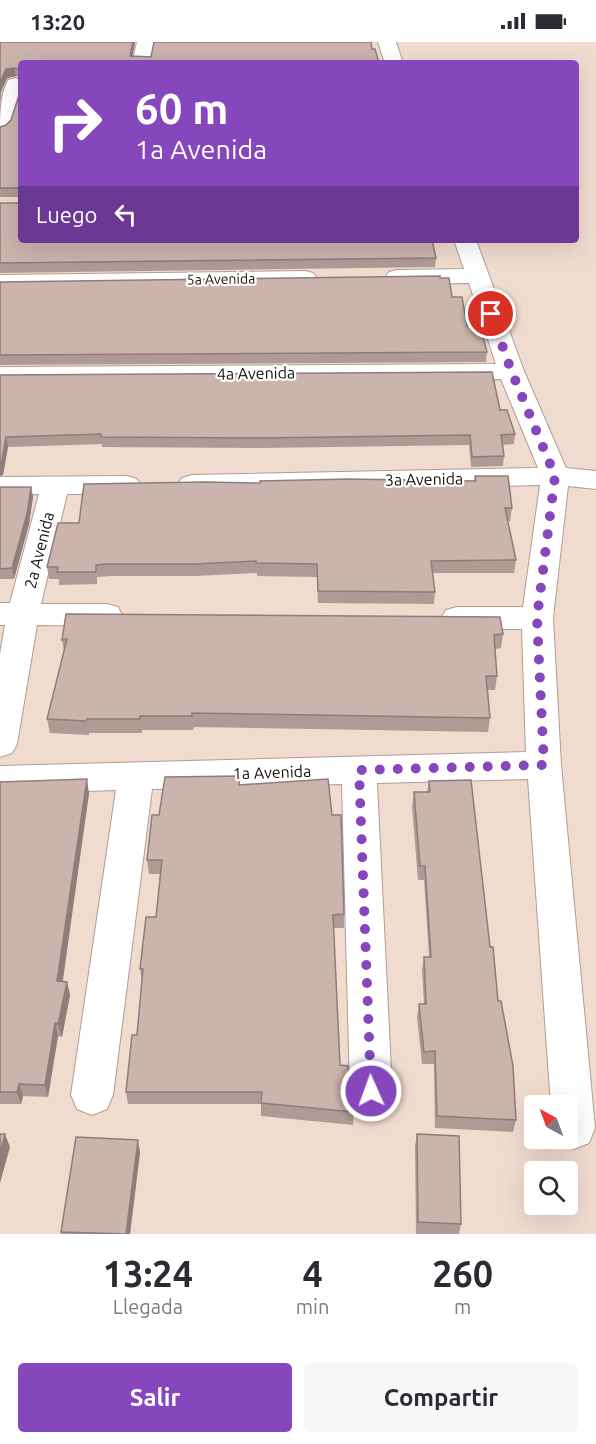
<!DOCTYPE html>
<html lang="es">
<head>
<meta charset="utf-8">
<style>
  :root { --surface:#fff; --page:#f7f7f7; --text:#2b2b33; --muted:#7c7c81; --accent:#8647bc }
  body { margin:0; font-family:Ubuntu,sans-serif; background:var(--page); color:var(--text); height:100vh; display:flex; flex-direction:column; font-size:22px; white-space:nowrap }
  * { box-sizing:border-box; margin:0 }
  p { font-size:20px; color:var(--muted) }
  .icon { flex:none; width:33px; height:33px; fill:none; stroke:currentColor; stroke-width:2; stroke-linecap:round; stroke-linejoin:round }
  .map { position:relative; height:1192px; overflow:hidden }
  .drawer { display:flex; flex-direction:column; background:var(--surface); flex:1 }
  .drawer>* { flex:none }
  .hud { position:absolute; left:18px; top:18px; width:561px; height:183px; border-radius:6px; box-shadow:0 6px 24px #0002; background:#8647bc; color:#fff; overflow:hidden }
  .needle { width:39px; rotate:319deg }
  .tools { position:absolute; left:524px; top:1053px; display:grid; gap:12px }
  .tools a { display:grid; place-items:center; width:54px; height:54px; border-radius:6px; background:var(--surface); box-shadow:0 6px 24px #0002; font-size:30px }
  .pin { position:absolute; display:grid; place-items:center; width:51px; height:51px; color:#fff; margin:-26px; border:3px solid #fff; border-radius:50%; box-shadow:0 2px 6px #0007 }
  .me { position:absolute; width:66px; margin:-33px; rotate:358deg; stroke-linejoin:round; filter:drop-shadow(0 0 4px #0008) }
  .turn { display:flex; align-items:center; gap:21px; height:126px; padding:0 18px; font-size:27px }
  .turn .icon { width:78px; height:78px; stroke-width:2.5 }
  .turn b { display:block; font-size:42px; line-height:51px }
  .then { display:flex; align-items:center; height:57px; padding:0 18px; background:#0003; gap:12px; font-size:22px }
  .eta { display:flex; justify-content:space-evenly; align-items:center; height:102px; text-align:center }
  .eta b { font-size:36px; font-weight:700; line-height:42px }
  .action { display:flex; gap:12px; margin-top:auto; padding:12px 18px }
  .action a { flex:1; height:69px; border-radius:6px; background:var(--accent); color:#fff; font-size:24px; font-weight:700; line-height:69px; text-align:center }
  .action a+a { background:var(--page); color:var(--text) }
  .status { display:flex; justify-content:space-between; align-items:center; height:42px; padding:0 30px; background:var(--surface); direction:ltr }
  .status svg { height:16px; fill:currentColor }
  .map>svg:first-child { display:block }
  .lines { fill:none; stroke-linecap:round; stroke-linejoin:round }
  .minor-casing { stroke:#b19d91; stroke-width:2 }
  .minor { fill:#fff; fill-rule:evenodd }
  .wall { fill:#af9a96 }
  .shaded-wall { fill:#8e7d7a }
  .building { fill:#cbb3ae; stroke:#8e7d7a; stroke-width:1.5 }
  .route { stroke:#8647bc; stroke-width:10; stroke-dasharray:0 18 }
  .labels { text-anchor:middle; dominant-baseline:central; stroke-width:4.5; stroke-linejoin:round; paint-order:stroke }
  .far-street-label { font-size:14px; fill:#150e0a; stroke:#fff }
  .street-label { font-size:16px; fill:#150e0a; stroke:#fff }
</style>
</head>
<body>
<div class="status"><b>13:20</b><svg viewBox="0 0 49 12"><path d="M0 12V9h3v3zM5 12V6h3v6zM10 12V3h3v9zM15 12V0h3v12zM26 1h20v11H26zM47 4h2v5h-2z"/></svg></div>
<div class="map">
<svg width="596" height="1192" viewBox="0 0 596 1192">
  <rect width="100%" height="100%" fill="#f0dbcf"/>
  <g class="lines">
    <defs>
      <path id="minor" d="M 137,0 L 155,0 L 150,21 L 132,21 Z
        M 378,0 L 396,0 L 403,21 L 385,21 Z
        M 15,36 L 21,38 L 21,52 L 10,86 L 7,90 L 0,92 C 0,73 0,54 8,38 Z
        M 454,198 L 476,198 L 524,329 L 566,426 L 596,429 L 596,447 L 568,444 L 553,576 L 561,723 L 595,1086 L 589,1101 L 574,1107 L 559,1101 L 557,1096 L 567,1096 L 567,1064 L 551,1064 L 528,737 L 377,741 L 392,1049 L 386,1063 L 371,1069 L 356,1063 L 350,1049 L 342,742 L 152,747 L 113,1053 L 107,1067 L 92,1073 L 77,1067 L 71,1053 L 116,748 L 0,752 L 0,724 L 526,710 L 522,587 L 457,587 L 446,584 L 441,576 L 446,568 L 457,565 L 523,565 L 540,443 L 192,451 L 182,448 L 178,442 L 182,436 L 192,433 L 538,426 L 501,337 L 0,341 L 0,325 L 496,322 L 469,241 L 397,242 L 389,240 L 385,235 L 389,230 L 397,228 L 464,227 Z
        M 305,229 L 313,231 L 317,236 L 313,241 L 305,243 L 0,247 L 0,233 Z
        M 127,434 L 137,437 L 141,443 L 137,449 L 127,452 L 67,452 L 41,562 L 107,562 L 118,565 L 122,573 L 118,581 L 107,584 L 37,583 L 17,702 L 12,711 L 0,715 L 0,612 L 5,583 L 0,583 L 0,561 L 10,561 L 39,452 L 0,453 L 0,435 Z"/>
    </defs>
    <!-- minor casing -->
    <use href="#minor" class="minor-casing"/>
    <!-- minor -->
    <use href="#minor" class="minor"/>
  </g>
  <!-- wall -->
  <path class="wall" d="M 0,0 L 135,0 L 132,14 L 151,15 L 372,7 L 21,21 L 21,36 L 16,34 L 7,36 L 1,50 L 0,62 Z
    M 21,47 L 21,155 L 0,155 L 0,85 L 6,83 L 11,78 Z
    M 0,161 L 436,216 L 435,225 L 0,231 Z
    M 440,236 L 452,255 L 467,284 L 487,310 L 486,320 L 0,323 L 0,240 Z
    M 0,333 L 500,368 L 515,392 L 514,402 L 503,403 L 504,414 L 503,424 L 471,425 L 469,403 L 261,406 L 102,405 L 102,402 L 8,405 L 3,433 Z
    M 475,434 L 512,466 L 510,479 L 507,479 L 516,518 L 514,531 L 432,531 L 435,550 L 434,562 L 318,561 L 317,535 L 257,534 L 257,531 L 195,534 L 110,534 L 97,535 L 97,542 L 59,543 L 59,537 L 49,537 L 47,525 L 79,481 L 260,441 L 474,439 Z
    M 0,445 L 31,445 L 33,455 L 29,482 L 14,537 L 0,537 Z
    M 503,592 L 501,606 L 495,607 L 497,634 L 495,648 L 488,648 L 490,676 L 488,690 L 194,685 L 193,688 L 142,688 L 142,691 L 89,691 L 89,693 L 50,691 L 47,677 L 64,609 L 62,598 Z
    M 429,739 L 490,905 L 516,1078 L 513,1090 L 435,1086 L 434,1022 L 422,1022 L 417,975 L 419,962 L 424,962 L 422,928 L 424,915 L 429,915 L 424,838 L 418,838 L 412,764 L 414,750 L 427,750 Z
    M 0,740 L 89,751 L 62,940 L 67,940 L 70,953 L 62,995 L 58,994 L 48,1055 L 23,1054 L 21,1062 L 0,1062 Z
    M 241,743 L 344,872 L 344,886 L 333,886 L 340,1023 L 349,1037 L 355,1052 L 353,1083 L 261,1074 L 261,1062 L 128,1062 L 126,1050 L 137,993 L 142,940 L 140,927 L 156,875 L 160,832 L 149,832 L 147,818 L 159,773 Z
    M 417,1092 L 461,1182 L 459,1192 L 416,1192 L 415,1104 Z
    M 140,1110 L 130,1192 L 61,1192 L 61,1190 Z"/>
  <!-- shaded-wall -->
  <path class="shaded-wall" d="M 133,0 L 135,0 L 131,21 L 130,14 Z
    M 14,26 L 16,34 L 7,36 L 1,50 L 0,62 L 0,41 L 6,27 Z
    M 6,395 L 8,405 L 3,433 L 0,434 L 0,423 Z
    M 31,445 L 33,455 L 29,482 L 14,537 L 12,526 Z
    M 87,737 L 89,751 L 61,952 L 57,939 Z
    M 67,940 L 70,953 L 62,995 L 58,982 Z
    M 55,981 L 58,994 L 48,1055 L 45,1043 Z
    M 19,1042 L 23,1054 L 21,1062 L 17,1050 Z
    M 5,1092 L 10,1105 L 0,1141 L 0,1112 Z
    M 138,1098 L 140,1110 L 130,1192 L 126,1192 Z"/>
  <!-- building -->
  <path class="building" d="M 0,0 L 133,0 L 130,14 L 151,15 L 154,0 L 371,0 L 372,7 L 375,7 L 379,21 L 21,21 L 21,28 L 14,26 L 6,27 L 0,41 Z
    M 21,47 L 21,146 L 0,146 L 0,85 L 6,83 L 11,78 Z
    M 0,161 L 21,161 L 21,198 L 432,198 L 436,216 L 0,221 Z
    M 440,234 L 440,236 L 449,236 L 452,255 L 462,255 L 467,284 L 480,283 L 487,310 L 0,313 L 0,240 Z
    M 492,330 L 500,368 L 507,368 L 515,392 L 501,393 L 504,414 L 472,415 L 470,393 L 261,396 L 101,395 L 101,392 L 6,395 L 1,423 L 0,423 L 0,333 Z
    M 475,434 L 508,434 L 512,466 L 505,466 L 516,518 L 431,519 L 435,550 L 318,549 L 317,522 L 256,521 L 256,519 L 194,522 L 108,522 L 96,523 L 96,530 L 57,530 L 58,525 L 47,525 L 58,481 L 79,481 L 84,442 L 206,440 L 260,441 L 260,439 L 348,437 L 476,439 Z
    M 0,445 L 31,445 L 27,472 L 12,526 L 0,527 Z
    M 66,572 L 500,575 L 503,592 L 494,593 L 497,634 L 486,634 L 490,676 L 192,671 L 192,674 L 140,674 L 140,677 L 87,677 L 86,679 L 47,677 L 67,597 L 62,598 Z
    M 240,734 L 239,743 L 328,737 L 332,773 L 341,773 L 344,872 L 333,873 L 340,1023 L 348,1024 L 349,1037 L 355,1052 L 354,1070 L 261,1061 L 262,1050 L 126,1050 L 132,993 L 137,993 L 143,927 L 140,927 L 146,875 L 156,875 L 162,818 L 147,818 L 152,773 L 159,773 L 165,735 Z
    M 87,737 L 57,939 L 67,940 L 58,982 L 55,981 L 45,1043 L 19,1042 L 17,1050 L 0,1050 L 0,740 Z
    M 471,738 L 490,905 L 493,905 L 498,959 L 501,959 L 513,1024 L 516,1078 L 437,1074 L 435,1009 L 424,1010 L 419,962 L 426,962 L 424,915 L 431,915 L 425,824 L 420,824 L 414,750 L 430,750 L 429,739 Z
    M 0,1092 L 5,1092 L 0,1112 Z
    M 417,1092 L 459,1094 L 461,1182 L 418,1180 Z
    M 76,1095 L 138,1098 L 126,1192 L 61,1190 Z"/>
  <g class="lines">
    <!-- route -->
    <path class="route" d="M 371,1049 L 359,728 L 544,723 L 537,576 L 555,434 L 511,328 L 491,272"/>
  </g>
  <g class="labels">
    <!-- far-street labels -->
    <g class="far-street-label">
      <text transform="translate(221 237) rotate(-1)">5a Avenida</text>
    </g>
    <!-- street labels -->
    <g class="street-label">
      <text transform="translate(256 331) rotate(-1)">4a Avenida</text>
      <text transform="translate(424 437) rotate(-1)">3a Avenida</text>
      <text transform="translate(39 508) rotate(-76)">2a Avenida</text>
      <text transform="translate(272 730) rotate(-2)">1a Avenida</text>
    </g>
  </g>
</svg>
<div class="tools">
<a><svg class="needle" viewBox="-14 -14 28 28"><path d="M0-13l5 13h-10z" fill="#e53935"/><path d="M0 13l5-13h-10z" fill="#7c7c81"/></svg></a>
<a><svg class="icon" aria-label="search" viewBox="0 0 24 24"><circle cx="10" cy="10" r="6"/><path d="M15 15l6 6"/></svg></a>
</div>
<div class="pin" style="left:491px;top:272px;background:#d93025"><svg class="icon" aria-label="arrive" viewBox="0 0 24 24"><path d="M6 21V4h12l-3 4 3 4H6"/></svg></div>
<svg class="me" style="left:371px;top:1049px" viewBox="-20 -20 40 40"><circle r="17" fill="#8647bc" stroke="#fff" stroke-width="3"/><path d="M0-11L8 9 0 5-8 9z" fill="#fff"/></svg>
<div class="hud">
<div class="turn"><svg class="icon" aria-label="right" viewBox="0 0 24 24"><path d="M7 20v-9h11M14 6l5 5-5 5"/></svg><div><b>60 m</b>1a Avenida</div></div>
<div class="then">Luego<svg class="icon" aria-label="left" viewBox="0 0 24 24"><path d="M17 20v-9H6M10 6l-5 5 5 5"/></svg></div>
</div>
</div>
<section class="drawer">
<div class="eta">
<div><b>13:24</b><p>Llegada</p></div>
<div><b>4</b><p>min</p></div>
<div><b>260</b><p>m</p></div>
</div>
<div class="action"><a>Salir</a><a>Compartir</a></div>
</section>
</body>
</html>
